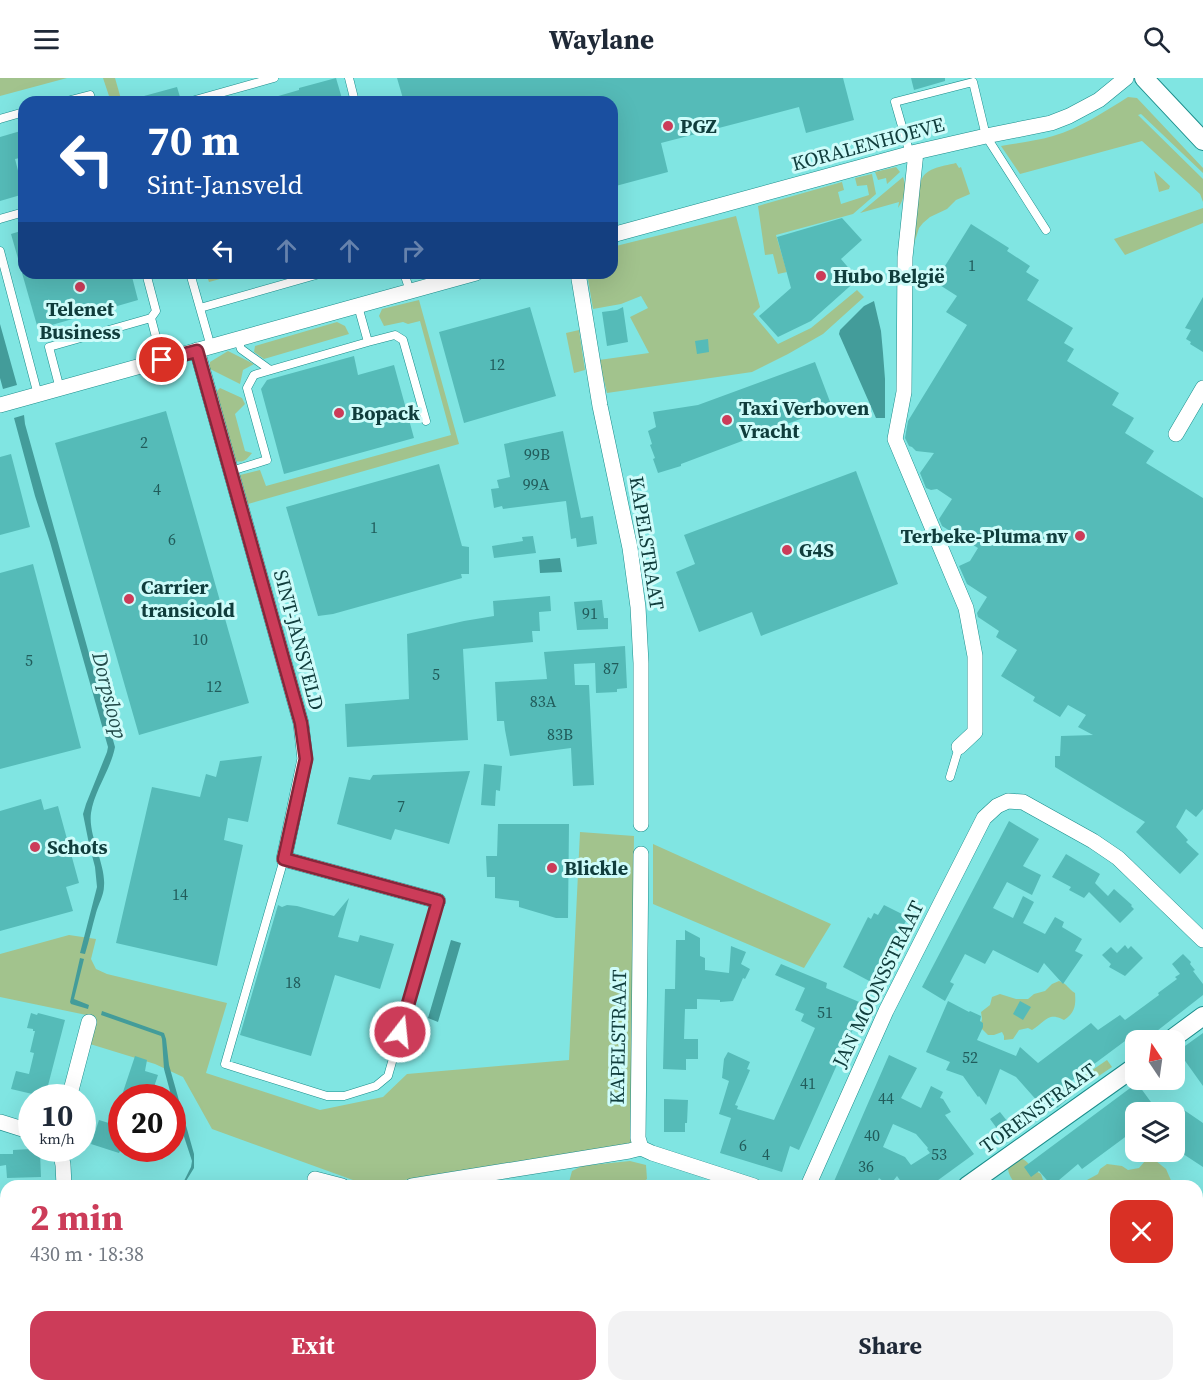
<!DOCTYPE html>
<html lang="en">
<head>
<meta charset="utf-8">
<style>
  :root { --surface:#fff; --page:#f2f2f3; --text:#1f2937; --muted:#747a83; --accent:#cc3c59 }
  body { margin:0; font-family:"Source Serif 4",serif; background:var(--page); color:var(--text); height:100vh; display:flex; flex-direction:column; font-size:22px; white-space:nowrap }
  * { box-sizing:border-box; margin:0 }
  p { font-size:20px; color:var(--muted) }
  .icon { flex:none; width:33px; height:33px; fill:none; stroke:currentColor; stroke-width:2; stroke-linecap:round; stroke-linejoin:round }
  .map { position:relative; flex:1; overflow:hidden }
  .side { position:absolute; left:0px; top:1102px; width:1203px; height:212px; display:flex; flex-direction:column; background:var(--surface); border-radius:18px 18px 0 0; box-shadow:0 6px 24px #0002 }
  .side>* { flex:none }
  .top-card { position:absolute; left:18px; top:18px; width:600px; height:183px; border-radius:18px; box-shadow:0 6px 24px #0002; background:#1a4fa0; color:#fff; overflow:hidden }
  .needle { width:39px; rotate:347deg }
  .fabs { position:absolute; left:1125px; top:952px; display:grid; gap:12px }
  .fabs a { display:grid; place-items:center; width:60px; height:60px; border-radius:12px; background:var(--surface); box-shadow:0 6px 24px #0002; font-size:30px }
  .speed { position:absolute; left:18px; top:1006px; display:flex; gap:12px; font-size:30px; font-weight:700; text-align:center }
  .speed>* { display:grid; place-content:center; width:78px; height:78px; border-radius:50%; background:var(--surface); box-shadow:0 6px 24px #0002; line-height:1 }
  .speed small { font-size:15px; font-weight:400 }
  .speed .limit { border:9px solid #d22; background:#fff; color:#111 }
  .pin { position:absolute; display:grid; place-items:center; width:51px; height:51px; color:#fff; margin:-26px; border:3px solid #fff; border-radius:50%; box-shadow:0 2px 6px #0007 }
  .me { position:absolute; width:66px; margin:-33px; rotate:16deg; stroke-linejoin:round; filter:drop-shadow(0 0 4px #0008) }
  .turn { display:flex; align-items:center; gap:21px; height:126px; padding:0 30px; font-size:27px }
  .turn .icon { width:78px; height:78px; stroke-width:2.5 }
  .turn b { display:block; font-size:42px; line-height:51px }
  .lanes { display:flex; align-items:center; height:57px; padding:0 30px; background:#0003; justify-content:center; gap:30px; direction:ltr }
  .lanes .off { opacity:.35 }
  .round { display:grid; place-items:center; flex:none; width:63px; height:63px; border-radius:18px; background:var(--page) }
  .summary { display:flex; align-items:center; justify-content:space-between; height:102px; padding:0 30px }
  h1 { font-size:36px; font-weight:700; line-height:45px; color:var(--accent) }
  .button { display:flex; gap:12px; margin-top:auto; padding:12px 30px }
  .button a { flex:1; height:69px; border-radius:18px; background:var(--accent); color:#fff; font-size:24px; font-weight:700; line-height:69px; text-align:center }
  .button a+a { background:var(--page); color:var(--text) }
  header { display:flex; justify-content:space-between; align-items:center; height:78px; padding:0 30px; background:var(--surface); font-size:27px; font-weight:700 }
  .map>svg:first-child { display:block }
  .green { fill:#a2c38d }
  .water { fill:#439c9a }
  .building { fill:#55bbb8; fill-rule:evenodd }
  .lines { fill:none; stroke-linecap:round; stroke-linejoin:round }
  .service-casing { stroke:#1a8d8b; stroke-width:9 }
  .minor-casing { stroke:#1a8d8b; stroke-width:16 }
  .tertiary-casing { stroke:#1a8d8b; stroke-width:20 }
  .service { stroke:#fff; stroke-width:8 }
  .minor { stroke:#fff; stroke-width:15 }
  .tertiary { stroke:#fff; stroke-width:18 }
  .route-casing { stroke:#85273a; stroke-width:15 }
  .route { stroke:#cc3c59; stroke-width:10 }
  .poi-dot { fill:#cc3c59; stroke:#cefcfa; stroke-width:2 }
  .labels { text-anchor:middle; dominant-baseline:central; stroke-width:6; stroke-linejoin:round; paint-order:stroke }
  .number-label { font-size:16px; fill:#215c5b }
  .poi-label { font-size:20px; font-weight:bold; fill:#103d3c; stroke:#cefcfa; text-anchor:start }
  .street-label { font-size:20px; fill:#103d3c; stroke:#cefcfa }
  .water-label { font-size:21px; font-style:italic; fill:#224b4a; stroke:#cefcfa }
</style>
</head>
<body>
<header><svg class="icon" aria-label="menu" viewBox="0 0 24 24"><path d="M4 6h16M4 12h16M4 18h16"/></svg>Waylane<svg class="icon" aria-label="search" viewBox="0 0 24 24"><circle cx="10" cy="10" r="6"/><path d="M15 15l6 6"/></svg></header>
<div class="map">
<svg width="1203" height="1313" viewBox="0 0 1203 1313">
  <rect width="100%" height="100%" fill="#80e5e2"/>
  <!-- green -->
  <path class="green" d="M 0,0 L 67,0 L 0,18 Z
    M 103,0 L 115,0 L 121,21 L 111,24 Z
    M 1128,19 L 1137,20 L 1203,90 L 1203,95 L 1141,36 L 1138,37 L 1203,101 L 1203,124 L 1200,116 L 1142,63 L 1020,96 L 1001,68 C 1018,65 1036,63 1053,58 C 1080,50 1104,34 1128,19 Z
    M 956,85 L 959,90 L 961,89 L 970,116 L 956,122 L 947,131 L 930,139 L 923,145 L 919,150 L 913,169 L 920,106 C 924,89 941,89 956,85 Z
    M 896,89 L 900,94 L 887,106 L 886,100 L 878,102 L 875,94 Z
    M 1154,93 L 1170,108 L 1169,111 L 1159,114 Z
    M 872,96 L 876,116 L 853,136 L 776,157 L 787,194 L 778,196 L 773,176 L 765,177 L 758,128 L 842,104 L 844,112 L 838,114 L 841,126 L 869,117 L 867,107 L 857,108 L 855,100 Z
    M 903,99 C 907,109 904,122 898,130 L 899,124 L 860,135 Z
    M 1203,130 L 1203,145 L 1125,177 L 1114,161 Z
    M 736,138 L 760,229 L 753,236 L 778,266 L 811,250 L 857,212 L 864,219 L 823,256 L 788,276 L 752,294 L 607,315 L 599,282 L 649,275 L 630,239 L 648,230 L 641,218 L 621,226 L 593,231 L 587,195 L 612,195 L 612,169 Z
    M 206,195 L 242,195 L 209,204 Z
    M 419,222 L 459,366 L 248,426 L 240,397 L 260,392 L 266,408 L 451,357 L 420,243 L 408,246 L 403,244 L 384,248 L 379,238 L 382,231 Z
    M 337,244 L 345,248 L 349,256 L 264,281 L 254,274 L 255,268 Z
    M 579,252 L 585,292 L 574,295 L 566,255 Z
    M 228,273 L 254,286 L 243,292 L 240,306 L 210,291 L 210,284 Z
    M 220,310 L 242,320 L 245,326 L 235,336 L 245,373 L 252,375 C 246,382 244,385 235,383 L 215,315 Z
    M 580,754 L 634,758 L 631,1067 L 385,1105 L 364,1106 L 212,1051 L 183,999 L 155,986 L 90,966 L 96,939 L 0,919 L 0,876 L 69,857 L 96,861 L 91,881 L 96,891 L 107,896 L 227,925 L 206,995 L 320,1032 L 383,1019 L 407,996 L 569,982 Z
    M 653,766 L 831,846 L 804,890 L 653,826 Z
    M 1059,903 C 1069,907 1067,910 1075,915 C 1076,927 1075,935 1064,942 C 1048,933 1045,944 1032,952 L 1028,950 L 1019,952 L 1013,961 L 1004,962 L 1004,958 L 1002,954 L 994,957 L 988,957 L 980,949 L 982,941 L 981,934 L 990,927 L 992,919 L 1000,916 L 1016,921 L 1028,921 L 1034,916 L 1045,913 L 1052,906 Z
    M 1107,982 L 1112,989 L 1087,1006 L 1082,999 Z
    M 1021,1080 C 1030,1084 1030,1091 1041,1096 L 1045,1108 L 1018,1108 C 1011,1101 1007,1095 1008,1085 Z
    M 630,1083 L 646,1087 L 647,1101 L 638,1108 L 568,1108 L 572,1093 L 582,1088 Z
    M 1145,1083 L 1156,1083 L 1166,1091 L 1173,1107 L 1177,1108 L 1088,1108 L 1087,1102 L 1098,1096 L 1100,1091 L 1107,1086 L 1122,1088 L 1128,1092 L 1139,1090 Z
    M 1197,1119 L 1199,1122 L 1203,1121 L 1203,1174 L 1197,1173 Z
    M 637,1308 L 685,1308 L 699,1313 L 640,1313 Z"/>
  <!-- water -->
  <path class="water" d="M 874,223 L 881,253 L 883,275 L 885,301 L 885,340 L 876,340 L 839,256 L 840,252 L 864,228 Z
    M 0,246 L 17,307 L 3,311 L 0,300 Z
    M 24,337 L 25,346 L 115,669 C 111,691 94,713 91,735 C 88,758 106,786 104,808 C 104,817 98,827 96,835 C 92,849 89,863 85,876 L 80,875 L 97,809 L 95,789 L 89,766 L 83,736 L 86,726 L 107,674 L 108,669 L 50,464 L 35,418 L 14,340 Z
    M 560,480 L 562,494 L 540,495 L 539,482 Z
    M 451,862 L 461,865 L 438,944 L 428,940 Z
    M 80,880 L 84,881 L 74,921 L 89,927 L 88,931 L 71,926 L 70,924 Z
    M 102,933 L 164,955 L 166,961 L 169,987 L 194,1076 L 194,1090 L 186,1103 L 192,1108 L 186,1108 L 183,1105 L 191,1089 L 192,1083 L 174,1028 L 164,991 L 162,961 L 161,958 L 101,937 Z"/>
  <!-- building -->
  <path class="building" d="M 336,0 L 343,24 L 268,24 L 268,21 L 299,12 L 299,10 Z
    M 397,0 L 843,0 L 854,42 L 806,55 L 799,29 L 661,65 L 668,94 L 612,109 L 612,24 L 404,24 Z
    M 911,0 L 945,0 L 945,3 L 914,12 Z
    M 177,9 L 180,19 L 164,24 L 134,24 L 133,21 Z
    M 24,52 L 24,79 L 15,81 L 24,116 L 0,123 L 0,59 Z
    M 842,140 L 862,162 L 841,181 L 858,201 L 811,243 L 778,259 L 759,238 L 791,210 L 777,159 Z
    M 971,146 L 1009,170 L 1007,173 L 1030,188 L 1026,194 L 1039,202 L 1027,222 L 1073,250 L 1064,265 L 1074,271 L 1067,283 L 1119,315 L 1112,327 L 1134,340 L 1125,355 L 1154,373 L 1146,385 L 1203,420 L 1203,731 L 1196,739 L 1186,731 L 1176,749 L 1188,762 L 1186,764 L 1199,776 L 1180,796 L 1136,754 L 1145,744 L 1055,689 L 1055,678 L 1060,678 L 1061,658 L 1093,657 L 1078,649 L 1086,637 L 1068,627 L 1060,639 L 1033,623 L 1035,619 L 1001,598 L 1017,572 L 996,559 L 999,553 L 978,539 L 977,535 L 987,519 L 967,506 L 959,488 L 970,483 L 978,470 L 942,448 L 939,441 L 952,421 L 937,411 L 931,412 L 926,410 L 920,395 L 934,375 L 916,373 L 912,369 L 909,368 L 905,360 L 908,343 L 967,247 L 946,234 L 957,218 L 935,204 Z
    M 24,152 L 24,191 L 21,191 L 11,156 Z
    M 22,195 L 131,195 L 138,222 L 38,251 Z
    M 1203,219 L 1203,274 L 1190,266 L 1191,264 L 1186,261 L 1191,252 L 1185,250 Z
    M 530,229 L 556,318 L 464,345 L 439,254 Z
    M 623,229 L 628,264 L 607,268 L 602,234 L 617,232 Z
    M 708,261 L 709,274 L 697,276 L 695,263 Z
    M 354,278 L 358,297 L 394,287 L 414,360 L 284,396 L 261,311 L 267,302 Z
    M 815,284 L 832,329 L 681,386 L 681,388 L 658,395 L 653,381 L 655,380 L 650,367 L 652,366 L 648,353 L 656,349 L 653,334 L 698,327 Z
    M 166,333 L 249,625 L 139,657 L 55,365 Z
    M 563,353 L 581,440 L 593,438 L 597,466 L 577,469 L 576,460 L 571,461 L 566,423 L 503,431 L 502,428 L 494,430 L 491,411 L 499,410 L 497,402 L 510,399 L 504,366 Z
    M 11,376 L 30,449 L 0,457 L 0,379 Z
    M 439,386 L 462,468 L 469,469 L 469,496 L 461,496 L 462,500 L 333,536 L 318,538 L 286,429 Z
    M 856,393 L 898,506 L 761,558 L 752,534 L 699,554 L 676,494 L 695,486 L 684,457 Z
    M 533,458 L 536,475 L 494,480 L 492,468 L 523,463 L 522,459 Z
    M 33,486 L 81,670 L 0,691 L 0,495 Z
    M 550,518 L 551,533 L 539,534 L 540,553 L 532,553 L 533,564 L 463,571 L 468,662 L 347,669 L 345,626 L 409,621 L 407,556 L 464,543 L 494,538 L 493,523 Z
    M 602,522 L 604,540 L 608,540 L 608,551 L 577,552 L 574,524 Z
    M 625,568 L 627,610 L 617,611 L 617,614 L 596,615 L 595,585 L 574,586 L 575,607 L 589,607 L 594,707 L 573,708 L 571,670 L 510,678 L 505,652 L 504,643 L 497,643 L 495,604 L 547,601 L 544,574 Z
    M 262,678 L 248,744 L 228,740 L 224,762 L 243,767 L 217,888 L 116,865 L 152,709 L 200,719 L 206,696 L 216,699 L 220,683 Z
    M 484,686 L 502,688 L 500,713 L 496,712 L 495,728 L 481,727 Z
    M 470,693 L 449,766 L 395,751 L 391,762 L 337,746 L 349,699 L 370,702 L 373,697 Z
    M 41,721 L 44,732 L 58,728 L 79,805 L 66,809 L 73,833 L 0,853 L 0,733 Z
    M 1009,743 L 1039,761 L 1023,788 L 1041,797 L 1032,817 L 1007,804 L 993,830 L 1013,840 L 1023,818 L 1034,824 L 1023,845 L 1045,856 L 1055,839 L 1064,844 L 1062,849 L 1082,861 L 1075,873 L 1083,877 L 1063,906 L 1044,885 L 1038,895 L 993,872 L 985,886 L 965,876 L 950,904 L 954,906 L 945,923 L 922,909 Z
    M 498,746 L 569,746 L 568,840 L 556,840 L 519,829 L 519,823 L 495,820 L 495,799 L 487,799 L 486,778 L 497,778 Z
    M 1066,776 L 1100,796 L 1095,805 L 1108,818 L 1114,811 L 1132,827 L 1131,828 L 1134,831 L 1120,845 L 1089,814 L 1084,820 L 1069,812 L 1071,809 L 1052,799 Z
    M 349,820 L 338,859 L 358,864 L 360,857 L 394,866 L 380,911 L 335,897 L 311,978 L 240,957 L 278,827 L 282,829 L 287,827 L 297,828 L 334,838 Z
    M 884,827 L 908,839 L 873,905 L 843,889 L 868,839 L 871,841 L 874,835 L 878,837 Z
    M 685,852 L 700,860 L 700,878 L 705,880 L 705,892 L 729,895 L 731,868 L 746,874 L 741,886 L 750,891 L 745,901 L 743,900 L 733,923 L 720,924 L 720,922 L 697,921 L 697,931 L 685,931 L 684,961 L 698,961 L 698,981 L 686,981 L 686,992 L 663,991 L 665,911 L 675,911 L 676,862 L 685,862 Z
    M 1125,867 L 1128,871 L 1131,868 L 1143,880 L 1125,898 L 1109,889 L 1111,886 L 1102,877 L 1111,869 L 1117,875 Z
    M 1183,876 L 1191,884 L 1190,886 L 1195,892 L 1193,893 L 1203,906 L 1203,917 L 1148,960 L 1143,963 L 1136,963 L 1136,968 L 1132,971 L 1125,963 L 1070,1004 L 1079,1011 L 1057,1030 L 1055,1028 L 1047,1034 L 1016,999 L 1000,991 L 986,1027 L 979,1018 L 978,1019 L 963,998 L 946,992 L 950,984 L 926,974 L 948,923 L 969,934 L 970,933 L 981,938 L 980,943 L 983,945 L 983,949 L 977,962 L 1016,978 L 1020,969 L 1038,985 L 1091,945 L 1098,952 L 1120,937 L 1125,942 L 1159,917 L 1158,915 L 1177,901 L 1175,899 L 1180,896 L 1172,886 Z
    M 781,886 L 827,905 L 826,910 L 864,926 L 799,1072 L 790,1068 L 782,1094 L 720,1075 L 731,1040 L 719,1036 L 729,1003 L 722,1000 L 724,981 L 728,974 L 750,984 L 747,991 L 750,992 L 735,1027 L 738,1028 L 737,1031 L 774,1042 L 815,950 L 801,943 L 804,936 L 795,932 L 805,910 L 775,897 Z
    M 1020,923 L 1031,929 L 1023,942 L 1013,936 Z
    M 31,935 L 37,937 L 38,935 L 65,942 L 45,1019 L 11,1011 L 16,993 L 29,996 L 34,975 L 30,974 L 35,953 L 33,953 L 33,951 L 27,950 Z
    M 1203,955 L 1203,1008 L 1178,973 Z
    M 889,977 L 917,990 L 901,1020 L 921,1030 L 931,1008 L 943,1014 L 940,1020 L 943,1021 L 951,1034 L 945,1037 L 974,1076 L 930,1108 L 904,1108 L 897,1098 L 889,1108 L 879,1100 L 875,1108 L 832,1108 ZM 893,1046 L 916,1056 L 928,1070 L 927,1071 L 930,1075 L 911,1087 L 905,1079 L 883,1069 Z
    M 135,978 L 147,982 L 145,993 L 158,997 L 154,1009 L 152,1008 L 148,1020 L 121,1020 Z
    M 1137,1005 L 1159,1035 L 1136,1035 L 1136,1051 L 1082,1091 L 1078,1086 L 1052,1108 L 1039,1093 L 1031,1099 L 1024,1089 Z
    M 664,1021 L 688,1022 L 687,1045 L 685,1045 L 685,1054 L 664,1054 Z
    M 119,1024 L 122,1025 L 122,1069 L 119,1075 L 91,1066 L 99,1042 L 112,1046 Z
    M 1184,1032 L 1203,1045 L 1203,1089 L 1174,1070 L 1174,1046 Z
    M 1000,1034 L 1011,1048 L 1001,1056 L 990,1041 Z
    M 31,1071 L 31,1074 L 40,1074 L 41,1099 L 7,1100 L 6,1087 L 0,1088 L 0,1076 L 13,1076 L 13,1072 Z"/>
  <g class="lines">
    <defs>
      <path id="service" d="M 349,0 L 355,24
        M 63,24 L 90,17 L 92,24
        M 188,24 L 274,0
        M 0,41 L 24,34
        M 910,76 L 895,24 L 973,4 L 986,58 L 1046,152
        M 0,141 L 24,134
        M 0,173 L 38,317
        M 146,195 L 156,233 L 151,240
        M 190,195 L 211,269
        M 404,195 L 410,213
        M 200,230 L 323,195
        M 238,262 L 241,271 L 270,292
        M 368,264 L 395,257 L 403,262 L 426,343
        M 60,311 L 49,269 L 151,240 L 162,282
        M 231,393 L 267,382 L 247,310 L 254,297 L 368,264 L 358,228
        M 950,699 L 959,669
        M 284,781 L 225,986 L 327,1018 L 344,1018 L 376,1008 L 388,998 L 438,823"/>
      <path id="minor" d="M 916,74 L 905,179 L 904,314 L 895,361 L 966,530 L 975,578 L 975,654 L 959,669
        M 612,157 L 916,74 L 986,58 L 1051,45 L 1069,38 L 1099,22 L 1126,0
        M 578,195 L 600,328 L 630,470 L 638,529 L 641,585 L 641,746
        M 197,272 L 301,645 L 305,681 L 284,781 L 438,823
        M 0,327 L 476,195
        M 1176,356 L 1203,310
        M 69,1020 L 89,944
        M 0,1044 L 32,1054
        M 641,1070 L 638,1060 L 641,776
        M 60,1071 L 63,1087 L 64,1108
        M 315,1101 L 342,1108
        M 412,1108 L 629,1073 L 641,1070 L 652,1075 L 754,1108
        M 808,1108 L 886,933 L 984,740 L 997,728 L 1008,723 L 1023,724 L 1093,763 L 1118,780 L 1203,862
        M 1197,1272 L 1203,1275
        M 71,1308 L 72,1313
        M 763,1313 L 764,1308"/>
      <path id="tertiary" d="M 1144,0 L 1203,63
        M 1169,963 L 1203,938
        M 967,1108 L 1136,988
        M 838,1313 L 839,1308"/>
    </defs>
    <!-- service casing -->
    <use href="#service" class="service-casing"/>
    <!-- minor casing -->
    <use href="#minor" class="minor-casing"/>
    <!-- tertiary casing -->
    <use href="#tertiary" class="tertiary-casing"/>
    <!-- service -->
    <use href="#service" class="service"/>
    <!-- minor -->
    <use href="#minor" class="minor"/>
    <!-- tertiary -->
    <use href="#tertiary" class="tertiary"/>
  </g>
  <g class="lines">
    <defs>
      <path id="route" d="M 162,282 L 197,273 L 301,645 L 306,681 L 284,781 L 438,823 L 400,954"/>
    </defs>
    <!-- route casing -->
    <use href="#route" class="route-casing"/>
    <!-- route -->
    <use href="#route" class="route"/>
  </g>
  <!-- markers -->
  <g class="poi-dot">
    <circle cx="668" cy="48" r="6"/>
    <circle cx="821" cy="198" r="6"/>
    <circle cx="80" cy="209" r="6"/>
    <circle cx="339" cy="335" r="6"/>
    <circle cx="727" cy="342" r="6"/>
    <circle cx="1080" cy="458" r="6"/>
    <circle cx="787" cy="472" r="6"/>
    <circle cx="129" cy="521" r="6"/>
    <circle cx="35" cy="769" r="6"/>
    <circle cx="552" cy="790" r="6"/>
  </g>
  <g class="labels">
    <!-- number labels -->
    <g class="number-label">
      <text x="972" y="187">1</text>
      <text x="497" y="286">12</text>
      <text x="144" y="364">2</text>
      <text x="537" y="376">99B</text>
      <text x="536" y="406">99A</text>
      <text x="157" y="411">4</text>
      <text x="374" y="449">1</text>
      <text x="172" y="461">6</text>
      <text x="590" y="535">91</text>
      <text x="200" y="561">10</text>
      <text x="29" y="582">5</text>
      <text x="611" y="590">87</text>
      <text x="436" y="596">5</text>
      <text x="214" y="608">12</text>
      <text x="543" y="623">83A</text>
      <text x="560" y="656">83B</text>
      <text x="401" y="728">7</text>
      <text x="180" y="816">14</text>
      <text x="293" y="904">18</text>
      <text x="825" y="934">51</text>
      <text x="970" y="979">52</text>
      <text x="808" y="1005">41</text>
      <text x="886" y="1020">44</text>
      <text x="872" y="1057">40</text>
      <text x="743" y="1067">6</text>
      <text x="766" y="1076">4</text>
      <text x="939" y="1076">53</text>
      <text x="866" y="1088">36</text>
    </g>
    <!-- poi labels -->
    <g class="poi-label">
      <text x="680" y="48">PGZ</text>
      <text x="833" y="198">Hubo België</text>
      <text x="80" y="231" text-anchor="middle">Telenet<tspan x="80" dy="23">Business</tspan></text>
      <text x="739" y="330">Taxi Verboven<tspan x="739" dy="23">Vracht</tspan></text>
      <text x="351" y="335">Bopack</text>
      <text x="1068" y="458" text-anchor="end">Terbeke-Pluma nv</text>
      <text x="799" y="472">G4S</text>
      <text x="141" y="509">Carrier<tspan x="141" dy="23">transicold</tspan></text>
      <text x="47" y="769">Schots</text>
      <text x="564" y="790">Blickle</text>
    </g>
    <!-- street labels -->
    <g class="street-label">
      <text transform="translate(868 66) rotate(-15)">KORALENHOEVE</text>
      <text transform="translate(647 465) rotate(81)">KAPELSTRAAT</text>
      <text transform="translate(299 562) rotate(75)">SINT-JANSVELD</text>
      <text transform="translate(878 906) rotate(-64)">JAN MOONSSTRAAT</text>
      <text transform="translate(618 959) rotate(-89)">KAPELSTRAAT</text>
      <text transform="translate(1038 1030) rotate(-36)">TORENSTRAAT</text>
    </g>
    <!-- water labels -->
    <g class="water-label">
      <text transform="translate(110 617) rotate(76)">Dorpsloop</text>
    </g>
  </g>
</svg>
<div class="fabs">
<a><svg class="needle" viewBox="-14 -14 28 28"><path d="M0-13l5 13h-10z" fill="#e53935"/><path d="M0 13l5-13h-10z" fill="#747a83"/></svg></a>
<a><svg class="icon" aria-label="layers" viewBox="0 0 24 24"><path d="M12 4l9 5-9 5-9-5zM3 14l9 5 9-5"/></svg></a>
</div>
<div class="speed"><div>10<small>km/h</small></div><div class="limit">20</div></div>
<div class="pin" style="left:162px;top:282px;background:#d93025"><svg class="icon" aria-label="arrive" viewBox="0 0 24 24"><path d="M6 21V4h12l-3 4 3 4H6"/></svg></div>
<svg class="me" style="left:400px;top:954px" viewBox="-20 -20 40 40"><circle r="17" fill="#cc3c59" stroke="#fff" stroke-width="3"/><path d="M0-11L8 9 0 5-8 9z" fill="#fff"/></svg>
<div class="top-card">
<div class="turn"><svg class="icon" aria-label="left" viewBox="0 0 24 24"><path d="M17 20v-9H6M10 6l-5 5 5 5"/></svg><div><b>70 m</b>Sint-Jansveld</div></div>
<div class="lanes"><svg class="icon" aria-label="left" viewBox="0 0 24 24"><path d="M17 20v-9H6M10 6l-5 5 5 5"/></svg><svg class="icon off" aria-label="ahead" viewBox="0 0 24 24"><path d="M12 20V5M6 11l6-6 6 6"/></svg><svg class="icon off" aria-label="ahead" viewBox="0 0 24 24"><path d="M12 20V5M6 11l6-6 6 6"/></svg><svg class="icon off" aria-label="right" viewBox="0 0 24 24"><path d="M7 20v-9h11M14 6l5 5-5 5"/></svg></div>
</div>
<section class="side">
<div class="summary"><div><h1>2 min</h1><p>430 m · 18:38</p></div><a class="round" style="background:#d93025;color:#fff"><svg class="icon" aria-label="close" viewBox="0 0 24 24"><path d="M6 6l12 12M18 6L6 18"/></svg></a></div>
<div class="button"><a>Exit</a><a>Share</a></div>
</section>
</div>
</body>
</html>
